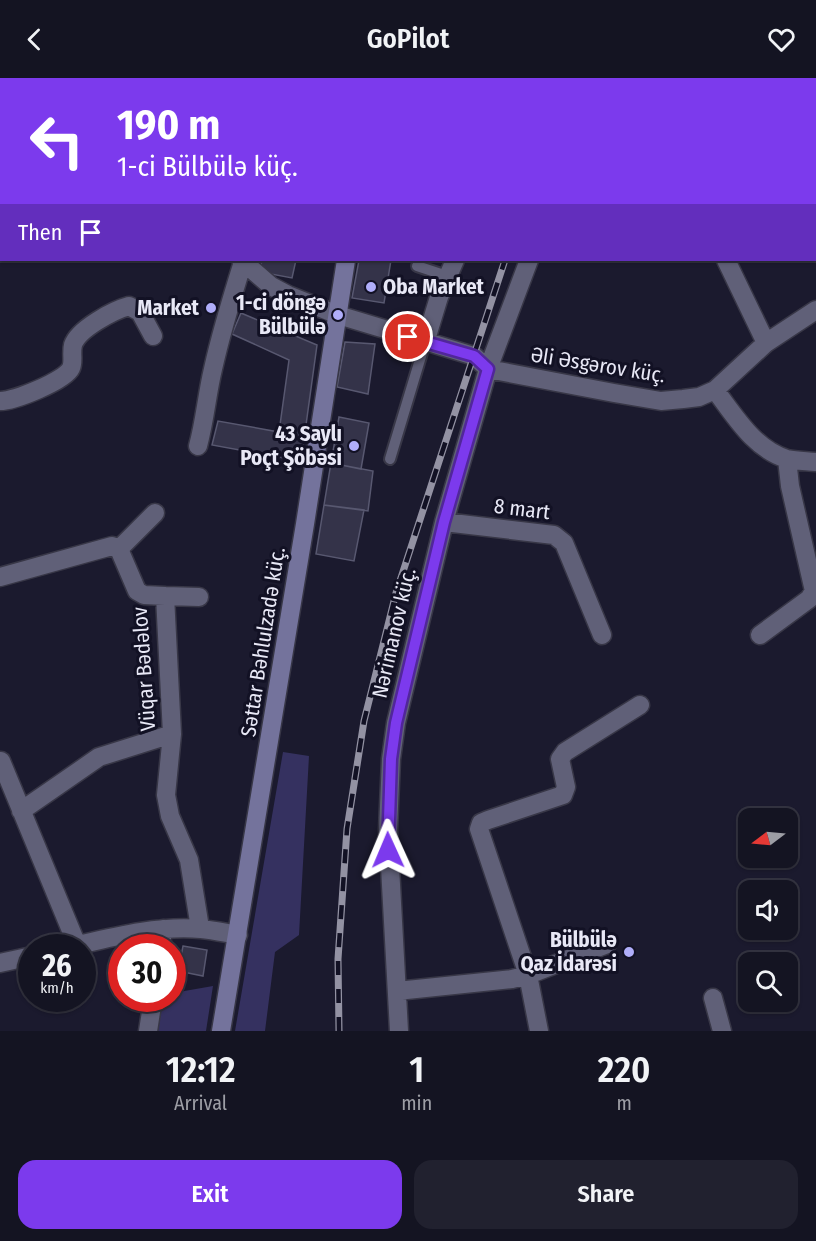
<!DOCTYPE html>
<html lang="en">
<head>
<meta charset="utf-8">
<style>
  :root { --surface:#141422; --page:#21212f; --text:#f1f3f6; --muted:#9d9ea5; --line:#333340; --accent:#7c3aed }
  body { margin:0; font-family:"Fira Sans Condensed",sans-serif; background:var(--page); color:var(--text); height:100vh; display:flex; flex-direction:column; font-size:22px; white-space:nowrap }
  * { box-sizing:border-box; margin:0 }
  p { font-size:20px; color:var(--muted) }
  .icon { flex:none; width:33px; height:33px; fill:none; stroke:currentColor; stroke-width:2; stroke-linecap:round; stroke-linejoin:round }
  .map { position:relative; height:953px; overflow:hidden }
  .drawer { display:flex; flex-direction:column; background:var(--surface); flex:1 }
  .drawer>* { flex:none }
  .guide { position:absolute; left:0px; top:0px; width:816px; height:183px; box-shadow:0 2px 4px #0004,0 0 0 2px var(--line); background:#7c3aed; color:#fff; overflow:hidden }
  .needle { width:39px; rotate:254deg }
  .buttons { position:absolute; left:738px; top:730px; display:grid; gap:12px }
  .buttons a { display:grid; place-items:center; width:60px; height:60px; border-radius:12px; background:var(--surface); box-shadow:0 2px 4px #0004,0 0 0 2px var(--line); font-size:30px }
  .speed { position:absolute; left:18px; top:856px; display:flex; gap:12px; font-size:30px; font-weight:700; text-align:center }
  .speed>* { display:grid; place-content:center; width:78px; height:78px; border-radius:50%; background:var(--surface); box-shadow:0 2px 4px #0004,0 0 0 2px var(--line); line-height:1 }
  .speed small { font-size:15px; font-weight:400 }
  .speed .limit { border:9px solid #d22; background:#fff; color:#111 }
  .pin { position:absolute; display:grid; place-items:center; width:51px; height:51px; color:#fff; margin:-26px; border:3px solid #fff; border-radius:50%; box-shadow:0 2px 6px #0007 }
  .me { position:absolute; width:66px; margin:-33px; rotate:359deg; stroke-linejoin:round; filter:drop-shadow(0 0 4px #0008) }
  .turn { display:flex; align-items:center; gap:21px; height:126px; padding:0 18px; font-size:27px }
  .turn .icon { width:78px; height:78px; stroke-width:2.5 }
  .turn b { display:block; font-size:42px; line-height:51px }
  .then { display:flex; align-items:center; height:57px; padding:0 18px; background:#0003; gap:12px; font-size:22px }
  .eta { display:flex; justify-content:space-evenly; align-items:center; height:102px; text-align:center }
  .eta b { font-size:36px; font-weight:600; line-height:42px }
  .action { display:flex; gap:12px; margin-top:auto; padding:12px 18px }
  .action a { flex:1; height:69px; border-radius:18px; background:var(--accent); color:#fff; font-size:24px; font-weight:600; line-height:69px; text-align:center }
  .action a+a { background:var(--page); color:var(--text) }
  header { display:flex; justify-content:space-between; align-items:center; height:78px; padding:0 18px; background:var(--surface); font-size:27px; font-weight:600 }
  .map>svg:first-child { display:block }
  .green { fill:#353160 }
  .building { fill:#343349; stroke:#585870; stroke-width:1.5 }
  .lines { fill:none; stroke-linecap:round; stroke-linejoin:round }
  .lane-casing { stroke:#383747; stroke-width:14 }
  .street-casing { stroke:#383747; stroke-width:21 }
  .secondary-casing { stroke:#383747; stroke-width:21 }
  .lane { stroke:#606078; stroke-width:10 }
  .street { stroke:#606078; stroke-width:18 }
  .secondary { stroke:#74739c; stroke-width:18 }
  .rail-casing { stroke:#9392a3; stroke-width:7 }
  .rail { stroke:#121124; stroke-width:4.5; stroke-dasharray:14; stroke-linecap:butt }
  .route-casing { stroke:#51269a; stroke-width:15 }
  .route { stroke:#7c3aed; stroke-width:10 }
  .poi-dot { fill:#b0aefa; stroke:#121124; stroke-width:2 }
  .labels { text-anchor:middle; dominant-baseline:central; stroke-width:6; stroke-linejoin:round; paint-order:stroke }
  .poi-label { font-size:21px; font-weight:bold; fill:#e8e8f6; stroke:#121124; text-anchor:end }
  .street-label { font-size:21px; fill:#e8e8f6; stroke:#121124 }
</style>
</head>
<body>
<header><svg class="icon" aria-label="back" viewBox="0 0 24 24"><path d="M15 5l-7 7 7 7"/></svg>GoPilot<svg class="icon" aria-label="heart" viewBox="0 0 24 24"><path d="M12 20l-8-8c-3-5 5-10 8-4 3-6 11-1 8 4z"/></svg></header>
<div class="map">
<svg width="816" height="953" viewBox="0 0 816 953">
  <rect width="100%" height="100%" fill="#1b1a2e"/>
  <!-- green -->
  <path class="green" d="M 283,674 L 309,678 L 299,857 L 275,874 L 265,953 L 235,953 Z
    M 213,908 L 206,953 L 158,953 L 163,921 L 172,921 L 173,915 Z"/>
  <!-- building -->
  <path class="building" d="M 262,182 L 296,182 L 292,200 L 260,194 Z
    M 359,182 L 391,182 L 384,225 L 352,220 Z
    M 241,235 L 317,267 L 301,383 L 212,367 L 218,343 L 279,354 L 289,282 L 232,256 Z
    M 345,264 L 375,266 L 368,316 L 337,309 Z
    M 339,339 L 369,345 L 361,391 L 331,385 Z
    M 331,385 L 373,393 L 368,433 L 324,427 Z
    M 324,427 L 364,432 L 354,483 L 316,476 Z
    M 183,868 L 207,872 L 203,898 L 178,893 Z"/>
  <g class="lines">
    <defs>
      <path id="lane" d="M 417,188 L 447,198
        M 390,381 L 425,265"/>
      <path id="street" d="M 122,0 L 124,2
        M 274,0 L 274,2
        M 521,2 L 522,0
        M 582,2 L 582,0
        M 814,34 L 816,33
        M 0,88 L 2,88
        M 0,147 L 2,144
        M 241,182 L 271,208 L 288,217 L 338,237 L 474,278 L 488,291 L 614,315 L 661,323 L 683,321 L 699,319 L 715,312 L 766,265 L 816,232
        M 726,182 L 766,265
        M 425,265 L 439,219 L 455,182
        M 715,312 C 735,338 754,371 787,381 C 796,383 807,383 816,384
        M 0,323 C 14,323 65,303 71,290 C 74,284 71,275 73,267 C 78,251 114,232 129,228 L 140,234 L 153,258
        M 198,368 C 205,342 207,316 213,291 C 221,255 232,219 243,184
        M 444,444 L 554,457 L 564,465 L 602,557
        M 119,471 L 155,435
        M 0,499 L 112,468 L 119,471 L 137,513 L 144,517 L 165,518 L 172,656 L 166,717 L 170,738 L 189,782 L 200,850
        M 165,518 L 199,519
        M 760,557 L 809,521 L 814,513 L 790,408 L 787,381
        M 1,683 L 77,867
        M 21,733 L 99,679 L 172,656
        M 65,870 C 109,860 155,847 201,851 C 213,852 226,855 238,857
        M 161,870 L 163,851
        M 0,885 L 32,878
        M 397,913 L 512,901 L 528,897 L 607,866
        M 713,920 L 722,953
        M 148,953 L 153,921
        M 399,953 L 388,752 L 391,681 L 396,645 L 444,444 L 488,291 L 529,182
        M 539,953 L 528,897 L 479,751 L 481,745 L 488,742 L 563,717 L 566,709 L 560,681 L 565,674 L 640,627"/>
      <path id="secondary" d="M 374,2 L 374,0
        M 221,953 L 305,446 L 346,182"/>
    </defs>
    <!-- lane casing -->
    <use href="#lane" class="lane-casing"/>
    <!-- street casing -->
    <use href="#street" class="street-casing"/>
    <!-- secondary casing -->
    <use href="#secondary" class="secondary-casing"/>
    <!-- lane -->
    <use href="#lane" class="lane"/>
    <!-- street -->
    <use href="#street" class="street"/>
    <!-- secondary -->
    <use href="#secondary" class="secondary"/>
    <defs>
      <path id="rail" d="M 563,2 L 563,0
        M 339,953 L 338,881 L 347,751 L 364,643 L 396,515 L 505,182"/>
    </defs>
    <!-- rail casing -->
    <use href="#rail" class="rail-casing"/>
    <!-- rail -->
    <use href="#rail" class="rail"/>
  </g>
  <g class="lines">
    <defs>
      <path id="route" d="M 388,772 L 391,681 L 396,645 L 444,444 L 488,291 L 474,278 L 408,259"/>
    </defs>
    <!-- route casing -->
    <use href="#route" class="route-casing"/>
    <!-- route -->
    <use href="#route" class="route"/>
  </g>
  <!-- markers -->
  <g class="poi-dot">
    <circle cx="371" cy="209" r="6"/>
    <circle cx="211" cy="230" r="6"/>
    <circle cx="338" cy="237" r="6"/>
    <circle cx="354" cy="368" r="6"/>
    <circle cx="629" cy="874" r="6"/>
  </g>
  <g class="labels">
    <!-- poi labels -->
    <g class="poi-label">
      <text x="383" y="209" text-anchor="start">Oba Market</text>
      <text x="326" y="225">1-ci döngə<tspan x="326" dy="24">Bülbülə</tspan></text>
      <text x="199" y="230">Market</text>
      <text x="342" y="356">43 Saylı<tspan x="342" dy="24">Poçt Şöbəsi</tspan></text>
      <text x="617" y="862">Bülbülə<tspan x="617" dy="24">Qaz İdarəsi</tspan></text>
    </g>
    <!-- street labels -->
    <g class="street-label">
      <text transform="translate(598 287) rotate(9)">Əli Əsgərov küç.</text>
      <text transform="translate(522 431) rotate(7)">8 mart</text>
      <text transform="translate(394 555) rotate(-77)">Nərimanov küç.</text>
      <text transform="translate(263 564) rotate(-81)">Səttar Bəhlulzadə küç.</text>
      <text transform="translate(144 591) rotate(-94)">Vüqar Bədəlov</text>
    </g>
  </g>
</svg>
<div class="buttons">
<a><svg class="needle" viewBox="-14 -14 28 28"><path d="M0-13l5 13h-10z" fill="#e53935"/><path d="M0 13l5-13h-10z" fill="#9d9ea5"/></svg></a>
<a><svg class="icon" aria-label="sound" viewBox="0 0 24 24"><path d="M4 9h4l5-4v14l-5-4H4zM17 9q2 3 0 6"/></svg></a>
<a><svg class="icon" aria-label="search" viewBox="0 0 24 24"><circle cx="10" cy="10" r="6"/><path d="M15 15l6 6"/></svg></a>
</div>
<div class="speed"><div>26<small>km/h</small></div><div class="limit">30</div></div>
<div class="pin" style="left:408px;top:259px;background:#d93025"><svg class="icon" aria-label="arrive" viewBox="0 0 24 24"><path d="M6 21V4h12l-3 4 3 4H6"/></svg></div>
<svg class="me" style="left:388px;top:772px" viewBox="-20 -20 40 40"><path d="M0-17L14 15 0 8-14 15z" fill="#7c3aed" stroke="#fff" stroke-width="4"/></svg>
<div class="guide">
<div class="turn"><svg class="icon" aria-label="left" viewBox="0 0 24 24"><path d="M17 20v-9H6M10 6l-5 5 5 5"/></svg><div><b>190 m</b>1-ci Bülbülə küç.</div></div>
<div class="then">Then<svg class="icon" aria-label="arrive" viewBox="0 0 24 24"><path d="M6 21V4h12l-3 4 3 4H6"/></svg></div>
</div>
</div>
<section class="drawer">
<div class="eta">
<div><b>12:12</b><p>Arrival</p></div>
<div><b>1</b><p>min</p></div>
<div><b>220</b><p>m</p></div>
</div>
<div class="action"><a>Exit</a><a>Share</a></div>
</section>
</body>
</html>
